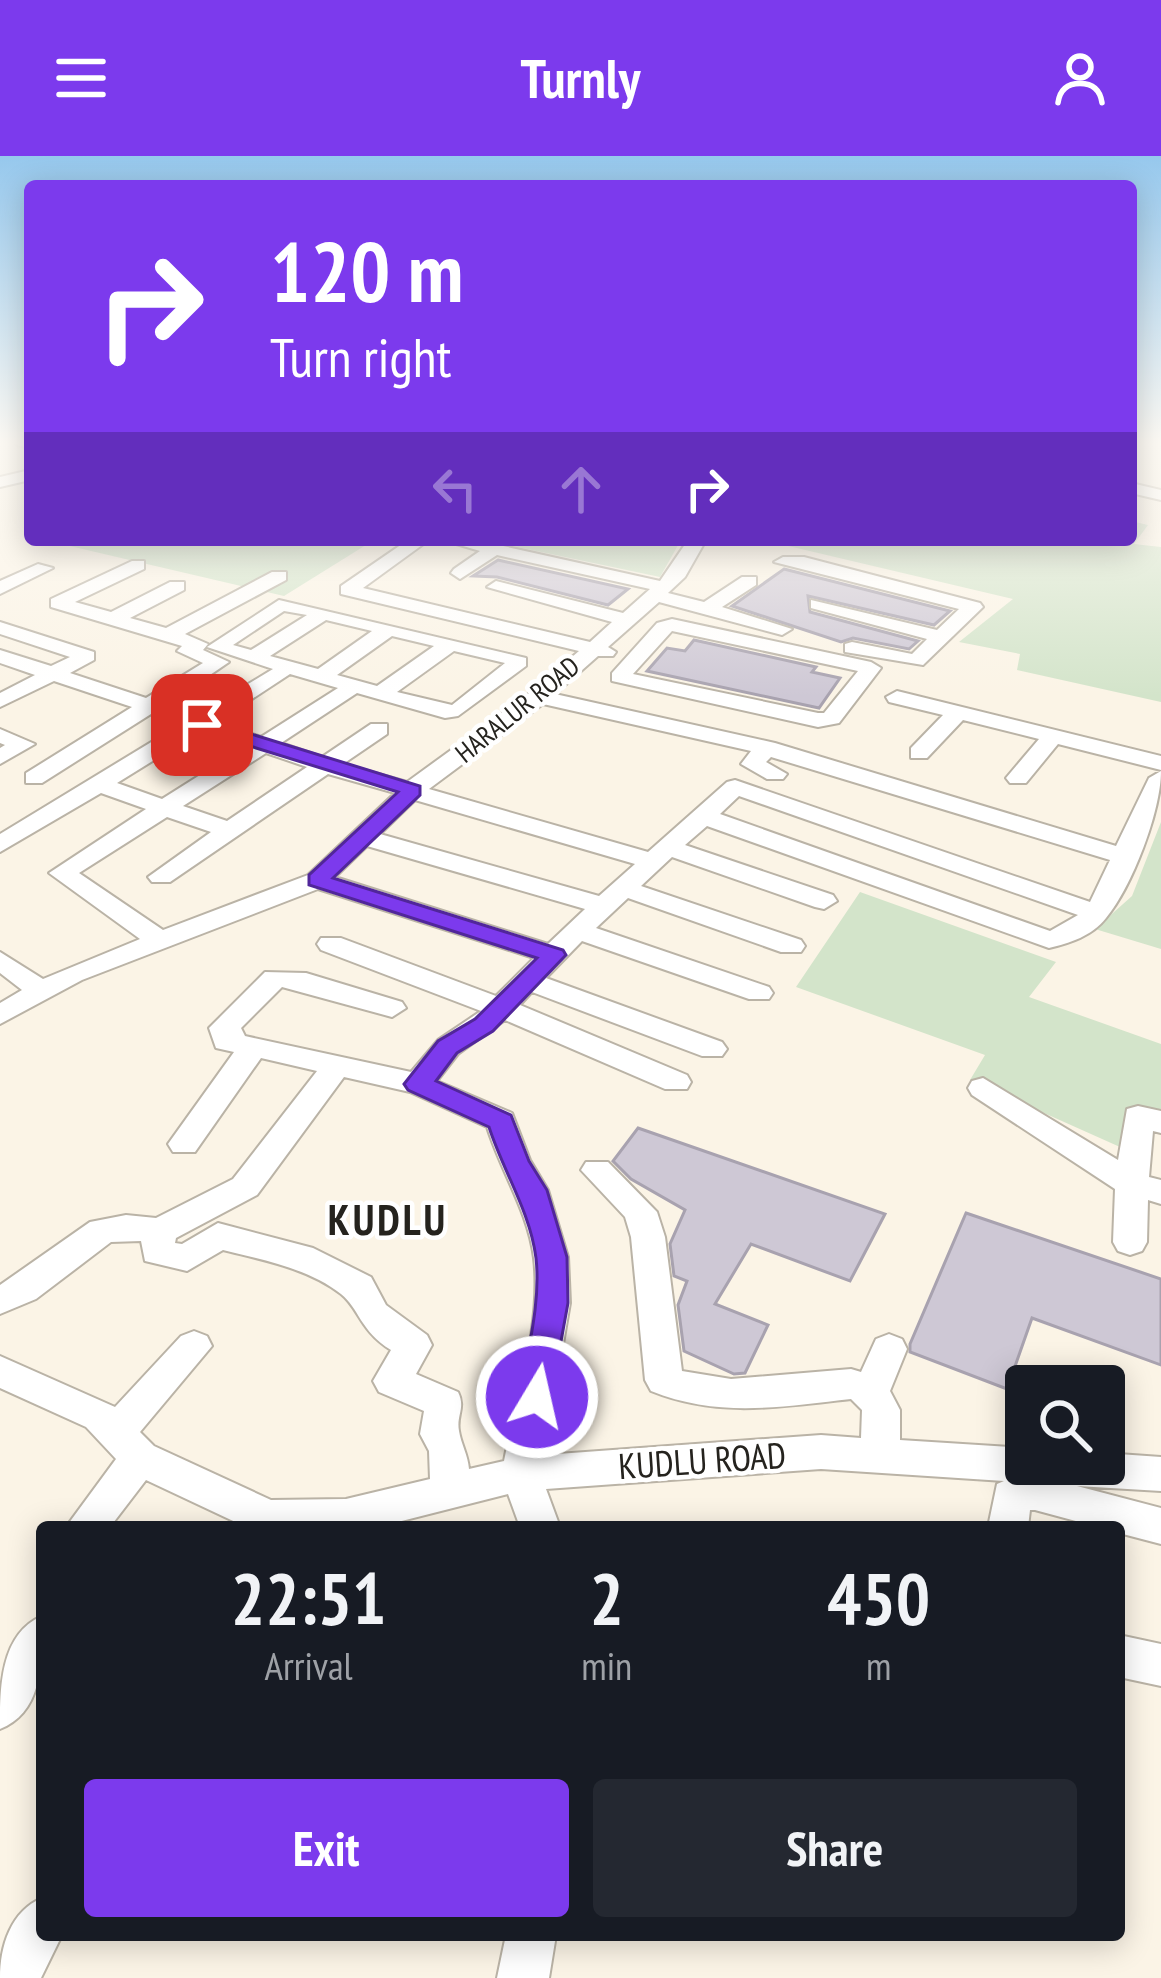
<!DOCTYPE html>
<html lang="en">
<head>
<meta charset="utf-8">
<style>
  :root { --surface:#171b24; --page:#242831; --text:#f1f3f6; --muted:#9ea1a6; --accent:#7c3aed }
  body { margin:0; font-family:"PT Sans Narrow",sans-serif; background:var(--page); color:var(--text); height:100vh; display:flex; flex-direction:column; font-size:45px; white-space:nowrap }
  * { box-sizing:border-box; margin:0 }
  p { font-size:39px; color:var(--muted) }
  .icon { flex:none; width:66px; height:66px; fill:none; stroke:currentColor; stroke-width:2; stroke-linecap:round; stroke-linejoin:round }
  .map { position:relative; flex:1; overflow:hidden }
  .side { position:absolute; left:36px; top:1365px; width:1089px; height:420px; display:flex; flex-direction:column; background:var(--surface); border-radius:12px; box-shadow:0 6px 30px #0003 }
  .side>* { flex:none }
  .guide { position:absolute; left:24px; top:24px; width:1113px; height:366px; border-radius:12px; box-shadow:0 6px 30px #0003; background:#7c3aed; color:#fff; overflow:hidden }
  .fabs { position:absolute; left:1005px; top:1209px; display:grid; gap:24px }
  .fabs a { display:grid; place-items:center; width:120px; height:120px; border-radius:12px; background:var(--surface); box-shadow:0 6px 30px #0003; font-size:60px }
  .pin { position:absolute; display:grid; place-items:center; width:102px; height:102px; color:#fff; margin:-51px; border-radius:24px; box-shadow:0 6px 18px #0006 }
  .me { position:absolute; width:132px; margin:-66px; rotate:9deg; stroke-linejoin:round; filter:drop-shadow(0 0 9px #0008) }
  .turn { display:flex; align-items:center; gap:42px; height:252px; padding:0 48px; font-size:54px }
  .turn .icon { width:156px; height:156px; stroke-width:2.5 }
  .turn b { display:block; font-size:84px; line-height:102px }
  .lanes { display:flex; align-items:center; height:114px; padding:0 48px; background:#0003; justify-content:center; gap:60px; direction:ltr }
  .lanes .off { opacity:.35 }
  .eta { display:flex; justify-content:space-evenly; align-items:center; height:204px; text-align:center }
  .eta b { font-size:72px; font-weight:600; line-height:84px }
  .button { display:flex; gap:24px; margin-top:auto; padding:24px 48px }
  .button a { flex:1; height:138px; border-radius:12px; background:var(--accent); color:#fff; font-size:48px; font-weight:600; line-height:138px; text-align:center }
  .button a+a { background:var(--page); color:var(--text) }
  header { display:flex; justify-content:space-between; align-items:center; height:156px; padding:0 48px; background:var(--accent); color:#fff; font-size:54px; font-weight:600 }
  .map>svg:first-child { display:block }
  .green { fill:#d3e4ca }
  .building { fill:#cec8d5; stroke:#a8a2af; stroke-width:3 }
  .lines { fill:none; stroke-linecap:round; stroke-linejoin:round }
  .minor-casing { stroke:#bab3a6; stroke-width:4 }
  .minor { fill:#fff; fill-rule:evenodd }
  .route { fill:#7c3aed; stroke:#51269a; stroke-width:3 }
  .labels { text-anchor:middle; dominant-baseline:central; stroke-width:9; stroke-linejoin:round; paint-order:stroke }
  .far-street-label { font-size:27px; fill:#25231e; stroke:#fff }
  .near-street-label { font-size:36px; fill:#25231e; stroke:#fff }
  .district-label { font-size:42px; font-weight:bold; letter-spacing:3px; fill:#25231e; stroke:#fff }
</style>
</head>
<body>
<header><svg class="icon" aria-label="menu" viewBox="0 0 24 24"><path d="M4 6h16M4 12h16M4 18h16"/></svg>Turnly<svg class="icon" aria-label="person" viewBox="0 0 24 24"><circle cx="12" cy="8" r="4"/><path d="M4 21q1-7 8-7t8 7"/></svg></header>
<div class="map">
<svg width="1161" height="1822" viewBox="0 0 1161 1822">
  <rect width="100%" height="100%" fill="#fbf4e6"/>
  <!-- green -->
  <path class="green" d="M 1131,365 L 1148,369 L 1134,388 L 1161,391 L 1161,546 L 1017,514 L 1020,498 L 959,486 L 1013,443 L 763,384 L 1131,384 Z
    M 44,384 L 374,384 L 284,440 Z
    M 484,384 L 681,384 L 660,421 Z
    M 1161,666 L 1161,793 L 1095,773 L 1132,740 Z
    M 860,736 L 1056,806 L 1029,841 L 1161,888 L 1161,956 L 1120,991 L 970,924 L 985,899 L 796,831 Z"/>
  <!-- building -->
  <path class="building" d="M 498,404 L 628,433 L 608,449 L 497,421 L 473,420 Z
    M 784,413 L 950,455 L 934,469 L 808,440 L 810,456 L 918,485 L 909,493 L 853,482 L 841,486 L 732,450 Z
    M 694,484 L 816,511 L 812,516 L 840,522 L 819,552 L 647,515 L 667,492 L 685,495 Z
    M 638,972 L 885,1058 L 850,1125 L 751,1088 L 715,1148 L 768,1169 L 745,1217 L 734,1218 L 684,1195 L 678,1149 L 687,1125 L 674,1120 L 670,1088 L 685,1054 L 631,1023 L 613,1005 Z
    M 966,1057 L 1161,1123 L 1161,1209 L 1032,1162 L 1007,1233 L 910,1196 L 910,1188 Z"/>
  <g class="lines">
    <defs>
      <path id="minor" d="M 14,286 L 30,286 L 30,292 L 17,289 Z
        M 30,314 L 30,324 L 0,331 L 0,321 Z
        M 1131,327 L 1161,334 L 1161,344 L 1131,337 Z
        M 408,384 L 429,384 L 363,432 L 590,486 L 612,466 L 487,431 L 496,425 L 623,457 L 650,433 L 497,399 L 460,423 L 451,417 L 454,413 L 480,395 L 443,384 L 476,384 L 660,425 L 688,384 L 706,384 L 685,421 L 668,437 L 704,446 L 742,421 L 756,421 L 756,429 L 722,451 L 792,473 L 782,479 L 659,446 L 608,491 L 616,496 L 613,500 L 598,500 L 555,538 L 775,587 L 1116,690 L 1149,622 L 1161,615 C 1161,655 1132,731 1106,762 C 1092,780 1070,787 1049,792 L 707,670 L 685,689 L 833,739 L 837,745 L 824,753 L 815,751 L 672,701 L 641,730 L 801,784 L 805,790 L 801,796 L 781,796 L 628,742 L 596,772 L 769,831 L 773,837 L 769,843 L 749,843 L 582,785 L 546,822 L 722,886 L 727,893 L 722,900 L 702,900 L 532,836 L 520,849 L 687,919 L 691,926 L 687,933 L 665,933 L 505,864 L 458,898 L 437,925 L 512,957 L 530,1004 L 548,1034 L 568,1101 L 570,1147 L 544,1299 L 821,1279 L 861,1282 L 862,1254 L 851,1243 C 780,1251 718,1262 651,1235 L 645,1224 L 631,1081 L 625,1061 L 581,1014 L 586,1006 L 608,1006 L 657,1056 L 665,1081 L 682,1215 L 731,1223 L 851,1213 L 861,1216 L 876,1183 L 889,1178 L 902,1183 L 907,1193 L 890,1235 L 900,1254 L 900,1284 L 1026,1292 L 1026,1308 L 1104,1308 L 1104,1297 L 1161,1301 L 1161,1335 L 1077,1330 L 1161,1352 L 1161,1388 L 1119,1377 L 1119,1371 L 1098,1371 L 1035,1354 L 1030,1354 L 1028,1371 L 988,1371 L 997,1328 L 1004,1325 L 821,1313 L 546,1333 L 560,1371 L 520,1371 L 508,1338 L 378,1371 L 246,1371 L 146,1324 L 110,1371 L 66,1371 L 116,1303 L 86,1271 L 0,1232 L 0,1200 L 115,1251 L 181,1180 L 194,1175 L 207,1180 L 212,1190 L 140,1276 L 154,1290 L 271,1344 L 346,1343 L 430,1323 L 429,1295 L 420,1278 L 424,1255 L 379,1236 L 373,1225 L 391,1194 C 360,1175 359,1152 341,1138 C 308,1112 262,1104 223,1094 L 187,1115 L 145,1105 L 141,1085 L 111,1086 L 36,1143 L 0,1158 L 0,1129 L 90,1066 L 126,1059 L 156,1062 L 233,1023 L 317,915 L 261,902 L 195,996 L 173,996 L 168,988 L 234,896 L 216,892 L 209,872 L 265,816 L 306,817 L 402,846 L 406,852 L 392,861 L 282,831 L 241,872 L 245,880 L 411,916 L 438,884 L 481,855 L 321,794 L 317,788 L 321,782 L 341,782 L 496,840 L 534,802 L 318,733 L 82,824 L 0,868 L 0,847 L 22,834 L 0,817 L 0,796 L 43,823 L 140,783 L 49,717 L 146,653 L 101,637 L 0,696 L 0,678 L 181,568 L 151,558 L 42,627 L 26,627 L 26,617 L 132,551 L 54,525 L 0,551 L 0,537 L 35,519 L 0,507 L 0,494 L 51,510 L 70,501 L 0,478 L 0,466 L 94,496 L 94,504 L 70,517 L 146,542 L 203,507 L 177,495 L 182,490 L 51,451 L 51,443 L 132,405 L 144,405 L 144,413 L 75,446 L 111,456 L 170,426 L 184,426 L 184,434 L 130,462 L 166,472 L 272,416 L 286,416 L 286,424 L 185,478 L 208,488 L 203,494 L 229,506 L 166,549 L 197,559 L 273,513 L 207,491 L 279,444 L 526,502 L 526,510 L 458,560 L 445,562 L 357,537 L 281,587 L 322,601 L 371,568 L 387,568 L 387,578 L 343,608 L 407,626 L 531,536 L 579,495 L 341,438 L 341,430 ZM 284,455 L 307,459 L 251,494 L 233,489 ZM 326,464 L 372,475 L 318,513 L 270,500 ZM 392,480 L 434,490 L 377,530 L 337,519 ZM 454,495 L 505,507 L 452,549 L 397,536 ZM 290,518 L 338,532 L 261,581 L 217,566 ZM 543,548 L 751,595 L 741,608 L 767,623 L 783,623 L 787,618 L 766,606 L 771,601 L 1110,704 L 1090,746 L 735,624 L 727,626 L 648,696 L 429,633 ZM 201,575 L 246,590 L 162,643 L 117,627 ZM 266,597 L 307,611 L 227,665 L 183,650 ZM 328,618 L 395,637 L 308,719 L 163,774 L 79,717 L 167,661 L 211,676 L 148,721 L 152,726 L 170,726 ZM 739,640 L 1078,759 L 1050,775 L 720,658 ZM 415,644 L 635,708 L 599,740 L 380,678 ZM 367,690 L 585,753 L 548,788 L 335,721 ZM 344,921 L 410,936 L 487,971 C 501,1016 528,1055 534,1102 C 542,1168 516,1241 504,1305 L 469,1313 C 468,1299 461,1288 459,1275 C 456,1259 466,1252 458,1236 L 416,1218 L 432,1189 L 427,1179 L 386,1149 L 371,1121 L 313,1092 L 218,1067 L 182,1088 L 175,1087 L 176,1082 L 257,1039 Z
        M 804,401 L 980,447 L 983,451 L 923,509 L 845,496 L 845,488 L 852,486 L 912,498 L 927,483 L 811,452 L 811,444 L 937,474 L 959,453 L 774,406 L 783,401 Z
        M 38,408 L 53,412 L 0,438 L 0,425 Z
        M 672,463 L 871,506 L 881,512 L 839,567 L 818,571 L 612,525 L 612,517 L 657,467 ZM 672,475 L 858,515 L 824,557 L 818,557 L 633,518 Z
        M 897,535 L 1161,600 L 1161,614 L 1058,588 L 1026,627 L 1010,627 L 1006,622 L 1039,583 L 963,564 L 927,602 L 911,602 L 911,592 L 943,559 L 889,546 L 886,541 Z
        M 0,573 L 35,588 L 0,608 L 0,592 L 5,589 L 0,587 Z
        M 983,922 L 1118,1004 L 1127,953 L 1138,950 L 1161,955 L 1161,977 L 1153,975 L 1149,1021 L 1161,1024 L 1161,1048 L 1148,1044 L 1147,1086 L 1142,1095 L 1130,1099 L 1118,1095 L 1113,1086 L 1115,1033 L 972,939 L 968,932 L 972,925 Z
        M 42,1460 C 42,1501 45,1555 0,1573 C 0,1532 0,1478 42,1460 Z
        M 1119,1479 L 1161,1488 L 1161,1530 L 1119,1521 Z
        M 42,1742 L 42,1779 L 62,1779 L 41,1822 L 0,1822 C 0,1790 11,1755 42,1742 Z
        M 506,1779 L 556,1779 L 549,1822 L 497,1822 Z"/>
    </defs>
    <!-- minor casing -->
    <use href="#minor" class="minor-casing"/>
    <!-- minor -->
    <use href="#minor" class="minor"/>
  </g>
  <!-- sky -->
  <linearGradient id="sky" x2="0" y2="1"><stop stop-color="#96c8ed"/><stop offset="0.53" stop-color="#fdfaf4"/><stop offset="1" stop-color="#fdfaf4" stop-opacity="0"/></linearGradient>
  <rect width="1161" height="541" fill="url(#sky)"/>
  <!-- route -->
  <path class="route" d="M 195,565 L 209,565 L 420,630 L 420,639 L 333,722 L 563,794 L 566,799 L 493,875 L 457,897 L 436,925 L 511,959 L 529,1005 L 547,1034 L 567,1101 L 568,1147 L 549,1251 L 537,1255 L 525,1251 L 520,1241 C 527,1196 541,1148 536,1102 C 530,1055 503,1015 489,971 L 408,934 L 404,928 L 438,885 L 475,863 L 537,802 L 309,729 L 309,719 L 398,636 L 195,573 Z"/>
  <g class="labels">
    <!-- far-street labels -->
    <g class="far-street-label">
      <text transform="translate(517 553) rotate(-39)">HARALUR ROAD</text>
    </g>
    <!-- near-street labels -->
    <g class="near-street-label">
      <text transform="translate(702 1304) rotate(-4)">KUDLU ROAD</text>
    </g>
    <!-- district labels -->
    <g class="district-label">
      <text x="388" y="1063">KUDLU</text>
    </g>
  </g>
</svg>
<div class="fabs">
<a><svg class="icon" aria-label="search" viewBox="0 0 24 24"><circle cx="10" cy="10" r="6"/><path d="M15 15l6 6"/></svg></a>
</div>
<div class="pin" style="left:202px;top:569px;background:#d93025"><svg class="icon" aria-label="arrive" viewBox="0 0 24 24"><path d="M6 21V4h12l-3 4 3 4H6"/></svg></div>
<svg class="me" style="left:537px;top:1241px" viewBox="-20 -20 40 40"><circle r="17" fill="#7c3aed" stroke="#fff" stroke-width="3"/><path d="M0-11L8 9 0 5-8 9z" fill="#fff"/></svg>
<div class="guide">
<div class="turn"><svg class="icon" aria-label="right" viewBox="0 0 24 24"><path d="M7 20v-9h11M14 6l5 5-5 5"/></svg><div><b>120 m</b>Turn right</div></div>
<div class="lanes"><svg class="icon off" aria-label="left" viewBox="0 0 24 24"><path d="M17 20v-9H6M10 6l-5 5 5 5"/></svg><svg class="icon off" aria-label="ahead" viewBox="0 0 24 24"><path d="M12 20V5M6 11l6-6 6 6"/></svg><svg class="icon" aria-label="right" viewBox="0 0 24 24"><path d="M7 20v-9h11M14 6l5 5-5 5"/></svg></div>
</div>
<section class="side">
<div class="eta">
<div><b>22:51</b><p>Arrival</p></div>
<div><b>2</b><p>min</p></div>
<div><b>450</b><p>m</p></div>
</div>
<div class="button"><a>Exit</a><a>Share</a></div>
</section>
</div>
</body>
</html>
